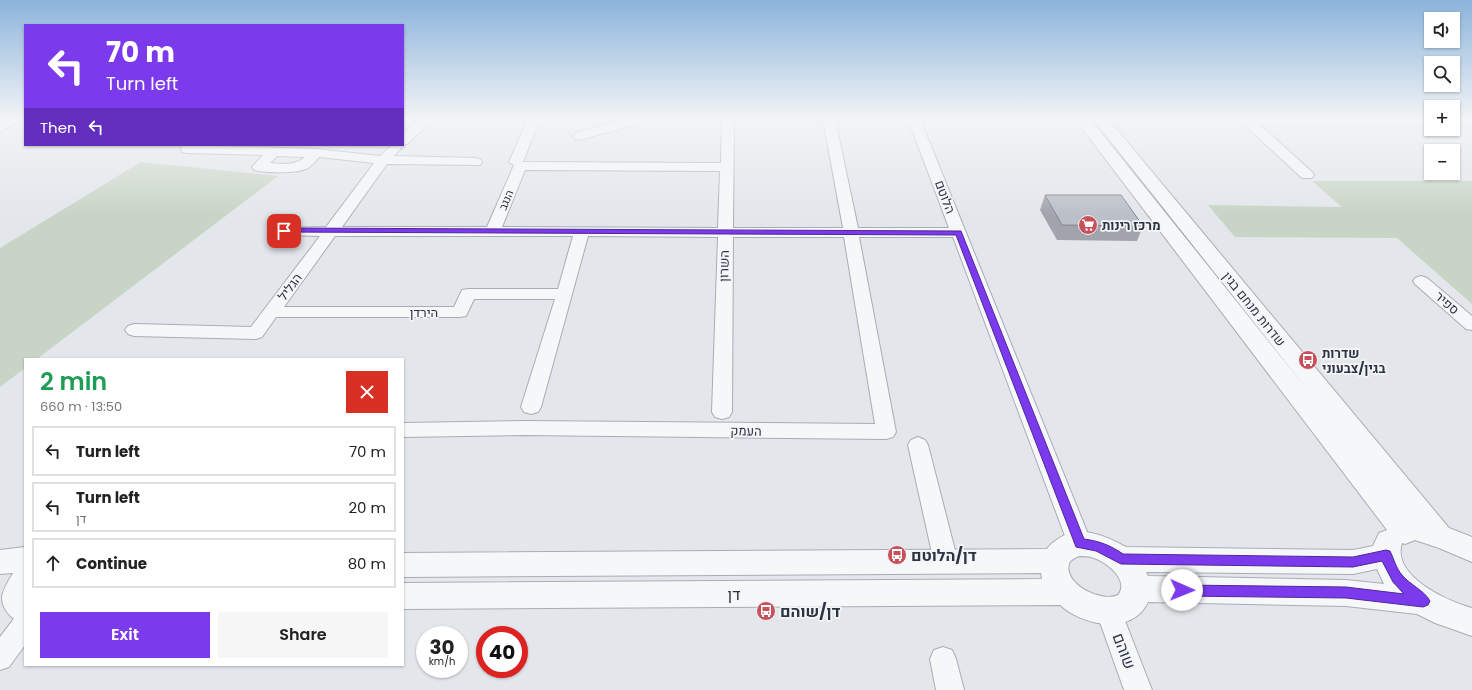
<!DOCTYPE html>
<html lang="en">
<head>
<meta charset="utf-8">
<style>
  :root { --surface:#fff; --page:#f6f6f6; --text:#222; --muted:#767676; --line:#e0e0e0; --accent:#7c3aed }
  body { margin:0; font-family:Poppins,Heebo,sans-serif; background:var(--page); color:var(--text); height:100vh; display:flex; flex-direction:column; font-size:15px; white-space:nowrap }
  * { box-sizing:border-box; margin:0 }
  p { font-size:13px; color:var(--muted) }
  .icon { flex:none; width:22px; height:22px; fill:none; stroke:currentColor; stroke-width:2; stroke-linecap:round; stroke-linejoin:round }
  .map { position:relative; flex:1; overflow:hidden }
  .panel { position:absolute; left:24px; top:358px; width:380px; height:308px; display:flex; flex-direction:column; background:var(--surface); border-radius:0px; box-shadow:0 1px 3px #0004 }
  .panel>* { flex:none }
  .guide { position:absolute; left:24px; top:24px; width:380px; height:122px; border-radius:0px; box-shadow:0 1px 3px #0004; background:#7c3aed; color:#fff; overflow:hidden }
  .tools { position:absolute; left:1424px; top:12px; display:grid; gap:8px }
  .tools a { display:grid; place-items:center; width:36px; height:36px; border-radius:0px; background:var(--surface); box-shadow:0 1px 3px #0004; font-size:20px }
  .speed { position:absolute; left:416px; top:626px; display:flex; gap:8px; font-size:20px; font-weight:700; text-align:center }
  .speed>* { display:grid; place-content:center; width:52px; height:52px; border-radius:50%; background:var(--surface); box-shadow:0 1px 3px #0004; line-height:1 }
  .speed small { font-size:10px; font-weight:400 }
  .speed .limit { border:6px solid #d22; background:#fff; color:#111 }
  .pin { position:absolute; display:grid; place-items:center; width:34px; height:34px; color:#fff; margin:-17px; border-radius:8px; box-shadow:0 2px 6px #0006 }
  .me { position:absolute; width:44px; margin:-22px; rotate:91deg; stroke-linejoin:round; filter:drop-shadow(0 0 3px #0008) }
  .turn { display:flex; align-items:center; gap:14px; height:84px; padding:0 16px; font-size:18px }
  .turn .icon { width:52px; height:52px; stroke-width:2.5 }
  .turn b { display:block; font-size:28px; line-height:34px }
  .then { display:flex; align-items:center; height:38px; padding:0 16px; background:#0003; gap:8px; font-size:15px }
  .round { display:grid; place-items:center; flex:none; width:42px; height:42px; border-radius:0px; background:var(--page) }
  .summary { display:flex; align-items:center; justify-content:space-between; height:68px; padding:0 16px }
  h1 { font-size:24px; font-weight:600; line-height:30px; color:#1e9e55 }
  .action { display:flex; gap:8px; margin-top:auto; padding:8px 16px }
  .action a { flex:1; height:46px; border-radius:0px; background:var(--accent); color:#fff; font-size:16px; font-weight:600; line-height:46px; text-align:center }
  .action a+a { background:var(--page); color:var(--text) }
  ul { padding:0; list-style:none }
  li { display:flex; align-items:center; gap:12px; height:50px; margin:0 8px 6px; padding:0 8px; border:2px solid var(--line); border-radius:0px }
  li div { flex:1 }
  li b { display:block; font-size:15px }
  li em { font-style:normal }
  .map>svg:first-child { display:block }
  .green { fill:#c8d4c5 }
  .lines { fill:none; stroke-linecap:round; stroke-linejoin:round }
  .minor-casing { stroke:#a8adb5; stroke-width:2 }
  .tertiary-casing { stroke:#a8adb5; stroke-width:2 }
  .minor { fill:#f6f7f9; fill-rule:evenodd }
  .tertiary { fill:#f6f7f9; fill-rule:evenodd }
  .wall { fill:#a1a4ab }
  .building { fill:#bbbfc7; stroke:#83868b }
  .route { fill:#7c3aed; stroke:#51269a }
  .labels { text-anchor:middle; dominant-baseline:central; stroke-width:3.5; stroke-linejoin:round; paint-order:stroke }
  .far-street-label { font-size:11px; fill:#2c3342; stroke:#f3f5f8 }
  .street-label { font-size:13px; fill:#2c3342; stroke:#f3f5f8 }
  .poi-label { font-size:13px; font-weight:bold; fill:#2c3342; stroke:#f3f5f8; text-anchor:start }
  .near-poi-label { font-size:16px; font-weight:bold; fill:#2c3342; stroke:#f3f5f8; text-anchor:start }
  .near-street-label { font-size:16px; fill:#2c3342; stroke:#f3f5f8 }
</style>
</head>
<body>
<div class="map">
<svg width="1472" height="690" viewBox="0 0 1472 690">
  <rect width="100%" height="100%" fill="#e3e6eb"/>
  <!-- green -->
  <path class="green" d="M 141,162 L 278,176 L 37,359 L 25,359 L 25,368 L 0,387 L 0,248 Z
    M 1312,181 L 1472,181 L 1472,304 L 1397,238 L 1235,237 L 1208,205 L 1342,207 Z"/>
  <g class="lines">
    <defs>
      <path id="minor" d="M 7,119 L 22,119 L 0,132 L 0,123 Z
        M 420,119 L 434,119 L 407,144 L 405,144 L 394,156 L 475,158 L 480,159 L 482,162 L 480,165 L 387,164 L 342,227 L 487,227 L 514,165 L 509,162 L 528,119 L 540,119 L 523,162 L 721,163 L 722,119 L 734,119 L 733,228 L 843,228 L 823,119 L 835,119 L 858,228 L 949,228 L 908,119 L 920,119 L 1092,544 L 1088,551 L 1080,554 L 1072,551 L 1068,544 L 953,237 L 859,237 L 896,432 L 893,437 L 886,439 L 525,435 L 403,437 L 403,423 L 525,421 L 875,424 L 844,237 L 733,237 L 732,412 L 729,417 L 722,419 L 715,417 L 712,412 L 718,237 L 588,236 L 541,407 L 538,412 L 531,414 L 524,412 L 521,407 L 555,299 L 474,299 L 466,316 L 460,317 L 276,317 L 262,337 L 256,339 L 134,336 L 128,334 L 125,330 L 128,326 L 134,324 L 251,327 L 320,236 L 284,235 L 279,234 L 277,231 L 279,228 L 326,227 L 374,163 L 319,157 C 316,160 312,166 308,168 C 296,174 267,173 254,170 L 252,167 L 263,155 L 187,153 L 182,152 L 181,149 L 182,146 L 187,145 L 316,149 L 380,156 L 392,145 L 403,145 L 403,134 ZM 277,156 L 305,157 C 295,166 282,164 270,163 ZM 525,170 L 720,171 L 718,228 L 502,227 ZM 335,236 L 573,236 L 558,289 L 468,289 L 462,290 L 454,307 L 284,307 Z
        M 626,119 L 647,119 L 645,122 L 579,140 L 575,139 L 573,136 L 575,133 Z
        M 1245,119 L 1431,119 L 1431,126 L 1264,126 L 1259,124 L 1312,172 L 1314,175 L 1312,178 L 1302,178 L 1247,127 L 1245,124 Z
        M 1453,119 L 1472,119 L 1472,125 L 1453,126 Z
        M 1421,276 L 1427,278 L 1472,316 L 1472,330 L 1466,329 L 1415,284 L 1413,281 L 1415,278 Z
        M 918,437 L 925,440 L 928,445 L 958,562 L 954,569 L 946,572 L 938,569 L 934,562 L 908,445 L 911,440 Z
        M 1109,600 L 1118,603 L 1152,690 L 1124,690 L 1096,611 L 1100,603 Z
        M 25,612 L 25,645 L 9,667 L 0,670 L 0,637 L 16,616 Z
        M 943,647 L 952,650 L 956,659 L 964,690 L 936,690 L 930,659 L 934,650 Z"/>
      <path id="tertiary" d="M 1075,119 L 1090,119 L 1310,393 L 1093,119 L 1108,119 L 1449,528 L 1472,537 L 1472,562 L 1439,548 L 1415,540 L 1405,544 L 1402,543 C 1391,576 1447,601 1472,608 L 1472,636 L 1435,623 L 1417,614 L 1346,606 L 1148,602 C 1132,636 1083,626 1060,605 L 403,609 L 403,583 L 1042,579 L 1041,573 L 403,577 L 403,553 L 1047,549 C 1050,544 1054,542 1058,539 C 1079,524 1106,536 1126,547 L 1353,550 L 1373,546 L 1379,533 L 1387,530 ZM 1079,556 C 1084,556 1089,556 1094,558 C 1106,562 1130,580 1118,595 C 1102,603 1063,584 1069,564 C 1070,560 1075,558 1079,556 ZM 1377,569 L 1384,584 L 1346,580 L 1148,576 L 1146,572 L 1353,574 Z
        M 25,547 L 25,625 C 14,621 2,611 2,597 C 3,589 9,580 13,573 L 0,574 L 0,550 Z"/>
    </defs>
    <!-- minor casing -->
    <use href="#minor" class="minor-casing"/>
    <!-- tertiary casing -->
    <use href="#tertiary" class="tertiary-casing"/>
    <!-- minor -->
    <use href="#minor" class="minor"/>
    <!-- tertiary -->
    <use href="#tertiary" class="tertiary"/>
  </g>
  <!-- wall -->
  <path class="wall" d="M 1045,195 L 1143,226 L 1137,241 L 1057,240 L 1040,210 Z"/>
  <!-- building -->
  <path class="building" d="M 1045,195 L 1121,195 L 1143,226 L 1062,225 Z"/>
  <!-- sky -->
  <linearGradient id="sky" x2="0" y2="1"><stop stop-color="#8bb3db"/><stop offset="0.55" stop-color="#f2f4f6"/><stop offset="1" stop-color="#f2f4f6" stop-opacity="0"/></linearGradient>
  <rect width="1472" height="216" fill="url(#sky)"/>
  <!-- route -->
  <path class="route" d="M 284,228 L 961,231 L 1084,539 C 1099,541 1110,545 1123,554 L 1353,557 L 1386,550 L 1390,551 C 1394,559 1396,568 1402,575 C 1409,584 1425,591 1430,601 L 1428,605 L 1423,607 L 1346,598 L 1182,596 L 1177,594 L 1176,590 L 1177,586 L 1182,585 L 1346,587 L 1404,594 L 1393,582 L 1382,561 L 1353,567 L 1121,564 L 1096,551 L 1076,547 L 956,235 L 281,232 L 280,231 Z"/>
  <!-- icons -->
  <defs>
    <symbol id="supermarket-disc" viewBox="-11 -11 22 22"><circle r="9.5" fill="#c7515b" stroke="#f3f5f8"/><path d="M-6-5.5h2.5l.6 2H6L4.5 2H-2.5L-4.4-4H-6ZM-1.5 3.2a1.3 1.3 0 1 0 .1 0ZM3 3.2a1.3 1.3 0 1 0 .1 0Z" fill="#fff"/></symbol>
    <symbol id="bus-disc" viewBox="-11 -11 22 22"><circle r="9.5" fill="#c7515b" stroke="#f3f5f8"/><path d="M-5-6H5V4H4V6H2V4H-2V6H-4V4H-5ZM-3.5-4V0h7V-4ZM-3.5 1.2v1.5H-2V1.2ZM2 1.2v1.5H3.5V1.2Z" fill="#fff"/></symbol>
  </defs>
  <g fill-rule="evenodd">
    <use href="#supermarket-disc" x="1077" y="214" width="22" height="22"/>
    <use href="#bus-disc" x="1297" y="349" width="22" height="22"/>
    <use href="#bus-disc" x="886" y="544" width="22" height="22"/>
    <use href="#bus-disc" x="755" y="600" width="22" height="22"/>
  </g>
  <g class="labels">
    <!-- far-street labels -->
    <g class="far-street-label">
      <text transform="translate(506 200) rotate(-68)">הנגב</text>
    </g>
    <!-- street labels -->
    <g class="street-label">
      <text transform="translate(945 197) rotate(69)">הלוטם</text>
      <text transform="translate(724 266) rotate(-89)">השרון</text>
      <text transform="translate(290 287) rotate(-53)">הגליל</text>
      <text transform="translate(1447 303) rotate(41)">ספיר</text>
      <text transform="translate(1254 309) rotate(51)">שדרות מנחם בגין</text>
      <text x="424" y="312">הירדן</text>
      <text transform="translate(746 431) rotate(1)">העמק</text>
    </g>
    <!-- poi labels -->
    <g class="poi-label">
      <text x="1102" y="225">מרכז רינות</text>
      <text x="1322" y="353">שדרות<tspan x="1322" dy="15">בגין/צבעוני</tspan></text>
    </g>
    <!-- near-poi labels -->
    <g class="near-poi-label">
      <text x="911" y="555">דן/הלוטם</text>
      <text x="780" y="611">דן/שוהם</text>
    </g>
    <!-- near-street labels -->
    <g class="near-street-label">
      <text x="734" y="594">דן</text>
      <text transform="translate(1124 651) rotate(69)">שוהם</text>
    </g>
  </g>
</svg>
<div class="tools">
<a><svg class="icon" aria-label="sound" viewBox="0 0 24 24"><path d="M4 9h4l5-4v14l-5-4H4zM17 9q2 3 0 6"/></svg></a>
<a><svg class="icon" aria-label="search" viewBox="0 0 24 24"><circle cx="10" cy="10" r="6"/><path d="M15 15l6 6"/></svg></a>
<a>+</a>
<a>−</a>
</div>
<div class="speed"><div>30<small>km/h</small></div><div class="limit">40</div></div>
<div class="pin" style="left:284px;top:231px;background:#d93025"><svg class="icon" aria-label="arrive" viewBox="0 0 24 24"><path d="M6 21V4h12l-3 4 3 4H6"/></svg></div>
<svg class="me" style="left:1182px;top:590px" viewBox="-20 -20 40 40"><circle r="19" fill="#fff"/><path d="M0-13L10 11 0 6-10 11z" fill="#7c3aed"/></svg>
<div class="guide">
<div class="turn"><svg class="icon" aria-label="left" viewBox="0 0 24 24"><path d="M17 20v-9H6M10 6l-5 5 5 5"/></svg><div><b>70 m</b>Turn left</div></div>
<div class="then">Then<svg class="icon" aria-label="left" viewBox="0 0 24 24"><path d="M17 20v-9H6M10 6l-5 5 5 5"/></svg></div>
</div>
<section class="panel">
<div class="summary"><div><h1>2 min</h1><p>660 m · 13:50</p></div><a class="round" style="background:#d93025;color:#fff"><svg class="icon" aria-label="close" viewBox="0 0 24 24"><path d="M6 6l12 12M18 6L6 18"/></svg></a></div>
<ul>
<li><svg class="icon" aria-label="left" viewBox="0 0 24 24"><path d="M17 20v-9H6M10 6l-5 5 5 5"/></svg><div><b>Turn left</b></div><em>70 m</em></li>
<li><svg class="icon" aria-label="left" viewBox="0 0 24 24"><path d="M17 20v-9H6M10 6l-5 5 5 5"/></svg><div><b>Turn left</b><p>דן</p></div><em>20 m</em></li>
<li><svg class="icon" aria-label="ahead" viewBox="0 0 24 24"><path d="M12 20V5M6 11l6-6 6 6"/></svg><div><b>Continue</b></div><em>80 m</em></li>
</ul>
<div class="action"><a>Exit</a><a>Share</a></div>
</section>
</div>
</body>
</html>
